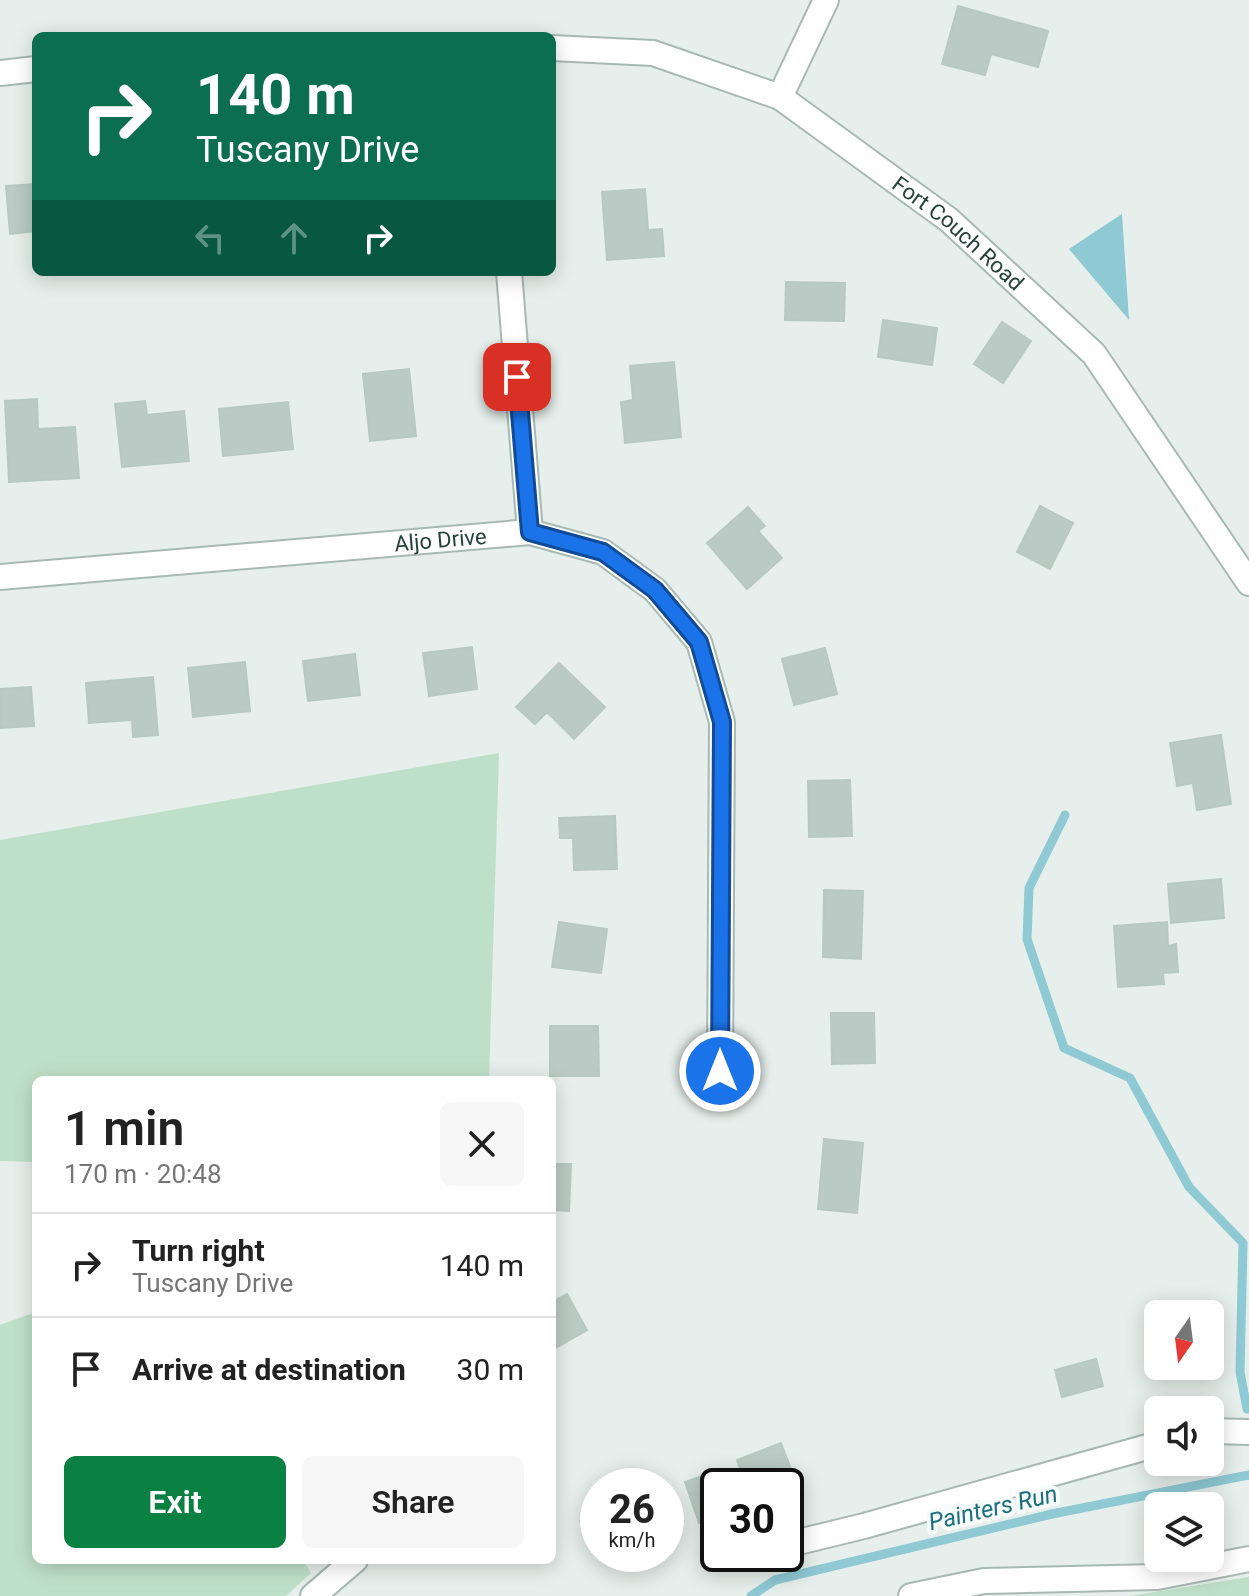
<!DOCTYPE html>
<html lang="en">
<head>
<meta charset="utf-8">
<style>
  :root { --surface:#fff; --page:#f6f6f6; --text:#222; --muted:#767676; --line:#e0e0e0; --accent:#0b8043 }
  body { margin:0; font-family:Roboto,sans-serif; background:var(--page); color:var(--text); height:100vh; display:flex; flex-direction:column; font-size:30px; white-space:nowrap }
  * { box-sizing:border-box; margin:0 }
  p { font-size:26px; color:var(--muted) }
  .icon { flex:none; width:44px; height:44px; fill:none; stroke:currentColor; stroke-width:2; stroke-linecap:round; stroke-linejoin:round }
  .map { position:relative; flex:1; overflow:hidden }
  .panel { position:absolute; left:32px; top:1076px; width:524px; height:488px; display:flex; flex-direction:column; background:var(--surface); border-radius:12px; box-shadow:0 4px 20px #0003 }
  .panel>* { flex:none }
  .banner { position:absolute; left:32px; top:32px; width:524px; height:244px; border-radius:12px; box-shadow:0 4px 20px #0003; background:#0b6e4f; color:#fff; overflow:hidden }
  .needle { width:52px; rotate:194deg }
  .tools { position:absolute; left:1144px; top:1300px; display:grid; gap:16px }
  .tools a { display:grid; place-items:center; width:80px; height:80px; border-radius:12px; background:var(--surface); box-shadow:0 4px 20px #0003; font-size:40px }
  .speed { position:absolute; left:580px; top:1468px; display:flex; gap:16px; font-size:40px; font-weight:700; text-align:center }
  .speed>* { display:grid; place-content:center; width:104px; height:104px; border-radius:50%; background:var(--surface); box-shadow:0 4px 20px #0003; line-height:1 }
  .speed small { font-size:20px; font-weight:400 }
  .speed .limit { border:4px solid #111; border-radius:12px; background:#fff; color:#111 }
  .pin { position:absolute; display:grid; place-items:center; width:68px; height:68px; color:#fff; margin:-34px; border-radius:16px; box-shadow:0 4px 12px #0006 }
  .me { position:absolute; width:88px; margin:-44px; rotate:0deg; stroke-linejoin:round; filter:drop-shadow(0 0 6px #0008) }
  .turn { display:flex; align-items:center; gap:28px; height:168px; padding:0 32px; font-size:36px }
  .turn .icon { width:104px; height:104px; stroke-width:2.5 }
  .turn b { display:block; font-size:56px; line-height:68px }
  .lanes { display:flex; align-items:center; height:76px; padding:0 32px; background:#0003; justify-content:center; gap:40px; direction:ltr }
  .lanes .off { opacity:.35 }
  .round { display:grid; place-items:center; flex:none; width:84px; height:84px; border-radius:12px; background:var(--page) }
  .summary { display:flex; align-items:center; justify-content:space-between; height:136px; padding:0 32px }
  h1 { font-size:48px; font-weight:600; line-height:60px }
  .primary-button { display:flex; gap:16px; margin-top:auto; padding:16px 32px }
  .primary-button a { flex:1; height:92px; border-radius:12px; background:var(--accent); color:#fff; font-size:32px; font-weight:600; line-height:92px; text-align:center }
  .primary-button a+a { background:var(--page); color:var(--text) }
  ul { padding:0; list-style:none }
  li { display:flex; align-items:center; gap:24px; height:104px; padding:0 32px; border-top:2px solid var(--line) }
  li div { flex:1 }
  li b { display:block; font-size:30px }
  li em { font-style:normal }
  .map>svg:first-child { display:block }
  .green { fill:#bfe0c8 }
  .water { fill:#8ec9d4 }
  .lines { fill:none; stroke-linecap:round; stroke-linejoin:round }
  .stream { stroke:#8ec9d4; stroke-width:9 }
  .building { fill:#bbcac4; stroke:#b8c9c2; stroke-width:2 }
  .minor-casing { stroke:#a8b8b2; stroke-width:28 }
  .minor { stroke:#fff; stroke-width:24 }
  .route-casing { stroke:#114b97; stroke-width:20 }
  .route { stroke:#1a73e8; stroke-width:14 }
  .labels { text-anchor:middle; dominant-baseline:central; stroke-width:8; stroke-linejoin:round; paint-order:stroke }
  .street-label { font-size:22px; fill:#24423a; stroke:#f7fbf9 }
  .water-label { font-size:24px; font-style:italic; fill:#1c6f80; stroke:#f7fbf9 }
</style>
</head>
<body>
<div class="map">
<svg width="1249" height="1596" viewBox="0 0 1249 1596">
  <rect width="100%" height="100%" fill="#e6efeb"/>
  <!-- green -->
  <path class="green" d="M 499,753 L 489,1080 L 36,1080 L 36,1162 L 0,1161 L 0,840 Z
    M 36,1312 L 36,1560 L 303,1560 L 311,1573 L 286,1596 L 0,1596 L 0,1325 Z
    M 1249,1577 L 1249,1596 L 1129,1596 Z"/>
  <!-- water -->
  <path class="water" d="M 1122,214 L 1129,320 L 1069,249 Z"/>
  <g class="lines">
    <!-- stream -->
    <path class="stream" d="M 1065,815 L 1029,888 L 1027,939 L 1064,1048 L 1130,1078 L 1189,1187 L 1243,1243 L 1240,1372 L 1247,1409
      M 751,1596 L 775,1580 L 1052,1514 L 1249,1475"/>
  </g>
  <!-- building -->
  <path class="building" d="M 958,6 L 1048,31 L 1038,67 L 991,54 L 985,75 L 942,64 Z
    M 36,184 L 36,231 L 10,234 L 6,186 Z
    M 645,189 L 648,230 L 662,229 L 664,256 L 607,260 L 602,192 Z
    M 786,282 L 845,283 L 844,321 L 785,320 Z
    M 883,320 L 937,328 L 932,365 L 878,357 Z
    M 1002,322 L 1031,341 L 1003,383 L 974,364 Z
    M 674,362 L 681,437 L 625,443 L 621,402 L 633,400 L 630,366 Z
    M 409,369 L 416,436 L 370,441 L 363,374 Z
    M 37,399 L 38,429 L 75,427 L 79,478 L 9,482 L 5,401 Z
    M 145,401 L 147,415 L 184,411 L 189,461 L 122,467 L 115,404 Z
    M 288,402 L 293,449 L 223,456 L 219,409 Z
    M 1040,506 L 1073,523 L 1050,569 L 1017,552 Z
    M 748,507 L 765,526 L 758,531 L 782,558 L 747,589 L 707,543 Z
    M 472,647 L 477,689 L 429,696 L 423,653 Z
    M 825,648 L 837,694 L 794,705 L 782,659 Z
    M 355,654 L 360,695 L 308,701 L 303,661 Z
    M 245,662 L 250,711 L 193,717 L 188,668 Z
    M 559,663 L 605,707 L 574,739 L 547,712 L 535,724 L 516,707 Z
    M 153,677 L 158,735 L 133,737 L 132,720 L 89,723 L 86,683 Z
    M 31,687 L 34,726 L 0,728 L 0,689 Z
    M 1221,735 L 1231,804 L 1197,810 L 1193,783 L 1177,786 L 1170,743 Z
    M 850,780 L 852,836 L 809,837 L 808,781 Z
    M 615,816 L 617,869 L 574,870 L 573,838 L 560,838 L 559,818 Z
    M 1221,879 L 1224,918 L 1171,923 L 1168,884 Z
    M 824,890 L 863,891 L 861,959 L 823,957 Z
    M 559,922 L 607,929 L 601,973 L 552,967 Z
    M 1167,922 L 1168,946 L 1176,944 L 1178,972 L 1163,973 L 1164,984 L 1118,987 L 1114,926 Z
    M 831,1013 L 874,1013 L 875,1063 L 832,1064 Z
    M 550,1026 L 598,1026 L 599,1076 L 550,1076 Z
    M 824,1139 L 863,1143 L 857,1213 L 818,1209 Z
    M 552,1164 L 571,1164 L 569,1211 L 552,1210 Z
    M 567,1294 L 587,1330 L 552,1350 L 552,1302 Z
    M 1096,1359 L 1103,1386 L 1062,1397 L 1055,1370 Z
    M 781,1443 L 797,1485 L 786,1489 L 786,1486 L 746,1486 L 737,1460 Z
    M 721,1469 L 727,1486 L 718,1486 L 718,1516 L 699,1523 L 685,1482 Z"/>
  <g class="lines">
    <defs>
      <g id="minor">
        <path id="s1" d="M 552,48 L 653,53 L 780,97 L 949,220 L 1094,354 L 1249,583"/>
        <path d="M 0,73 L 36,69"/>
        <path d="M 780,97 L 826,0"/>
        <path d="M 509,272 L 530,532"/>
        <path id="s2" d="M 0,577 L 530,532 L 603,552 L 655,590 L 699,642 L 722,722 L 720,1071"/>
        <path d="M 1210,1431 L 1249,1432"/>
        <path d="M 786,1545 L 864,1526 L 1158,1444"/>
        <path d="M 738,1556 L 747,1554"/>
        <path d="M 313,1596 L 355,1560"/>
        <path d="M 911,1596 L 984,1581 L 1157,1577 L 1249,1559"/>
      </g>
    </defs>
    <!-- minor casing -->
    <use href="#minor" class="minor-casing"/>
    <!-- minor -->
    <use href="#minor" class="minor"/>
  </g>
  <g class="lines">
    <defs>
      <path id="route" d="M 517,377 L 530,532 L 603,552 L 655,590 L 699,642 L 722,722 L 720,1071"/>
    </defs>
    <!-- route casing -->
    <use href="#route" class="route-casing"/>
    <!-- route -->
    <use href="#route" class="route"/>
  </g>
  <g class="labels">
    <!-- street labels -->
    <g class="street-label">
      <text stroke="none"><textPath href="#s1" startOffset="460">Fort Couch Road</textPath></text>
      <text stroke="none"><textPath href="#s2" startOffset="442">Aljo Drive</textPath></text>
    </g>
    <!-- water labels -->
    <g class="water-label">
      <text transform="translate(993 1508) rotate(-13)">Painters Run</text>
    </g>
  </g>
</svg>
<div class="tools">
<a><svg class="needle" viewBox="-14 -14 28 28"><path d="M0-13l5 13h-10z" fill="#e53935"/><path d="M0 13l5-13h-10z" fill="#767676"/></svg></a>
<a><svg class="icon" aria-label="sound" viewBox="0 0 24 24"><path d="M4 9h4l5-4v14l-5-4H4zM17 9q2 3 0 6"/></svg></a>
<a><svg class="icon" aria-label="layers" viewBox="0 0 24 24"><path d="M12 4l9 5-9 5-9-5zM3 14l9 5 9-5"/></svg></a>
</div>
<div class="speed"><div>26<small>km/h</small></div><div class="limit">30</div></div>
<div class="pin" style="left:517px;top:377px;background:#d93025"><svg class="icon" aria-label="arrive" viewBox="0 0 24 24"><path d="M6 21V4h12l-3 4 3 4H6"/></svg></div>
<svg class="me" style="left:720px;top:1071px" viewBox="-20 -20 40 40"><circle r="17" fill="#1a73e8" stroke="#fff" stroke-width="3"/><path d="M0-11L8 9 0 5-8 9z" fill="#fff"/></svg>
<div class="banner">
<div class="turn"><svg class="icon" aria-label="right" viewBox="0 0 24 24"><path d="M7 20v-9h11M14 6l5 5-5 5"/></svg><div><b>140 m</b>Tuscany Drive</div></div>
<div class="lanes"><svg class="icon off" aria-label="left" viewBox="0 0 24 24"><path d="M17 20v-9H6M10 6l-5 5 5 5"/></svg><svg class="icon off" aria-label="ahead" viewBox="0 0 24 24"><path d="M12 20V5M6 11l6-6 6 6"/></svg><svg class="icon" aria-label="right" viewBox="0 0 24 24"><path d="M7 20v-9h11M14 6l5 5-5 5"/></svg></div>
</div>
<section class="panel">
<div class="summary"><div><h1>1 min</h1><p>170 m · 20:48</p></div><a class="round"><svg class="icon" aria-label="close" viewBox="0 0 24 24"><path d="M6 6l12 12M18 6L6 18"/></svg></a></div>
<ul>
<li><svg class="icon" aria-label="right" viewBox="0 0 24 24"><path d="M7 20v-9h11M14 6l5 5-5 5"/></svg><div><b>Turn right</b><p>Tuscany Drive</p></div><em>140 m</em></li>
<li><svg class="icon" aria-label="arrive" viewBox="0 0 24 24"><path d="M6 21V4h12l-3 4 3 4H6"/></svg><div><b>Arrive at destination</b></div><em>30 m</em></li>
</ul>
<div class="primary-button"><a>Exit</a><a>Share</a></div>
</section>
</div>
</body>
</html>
